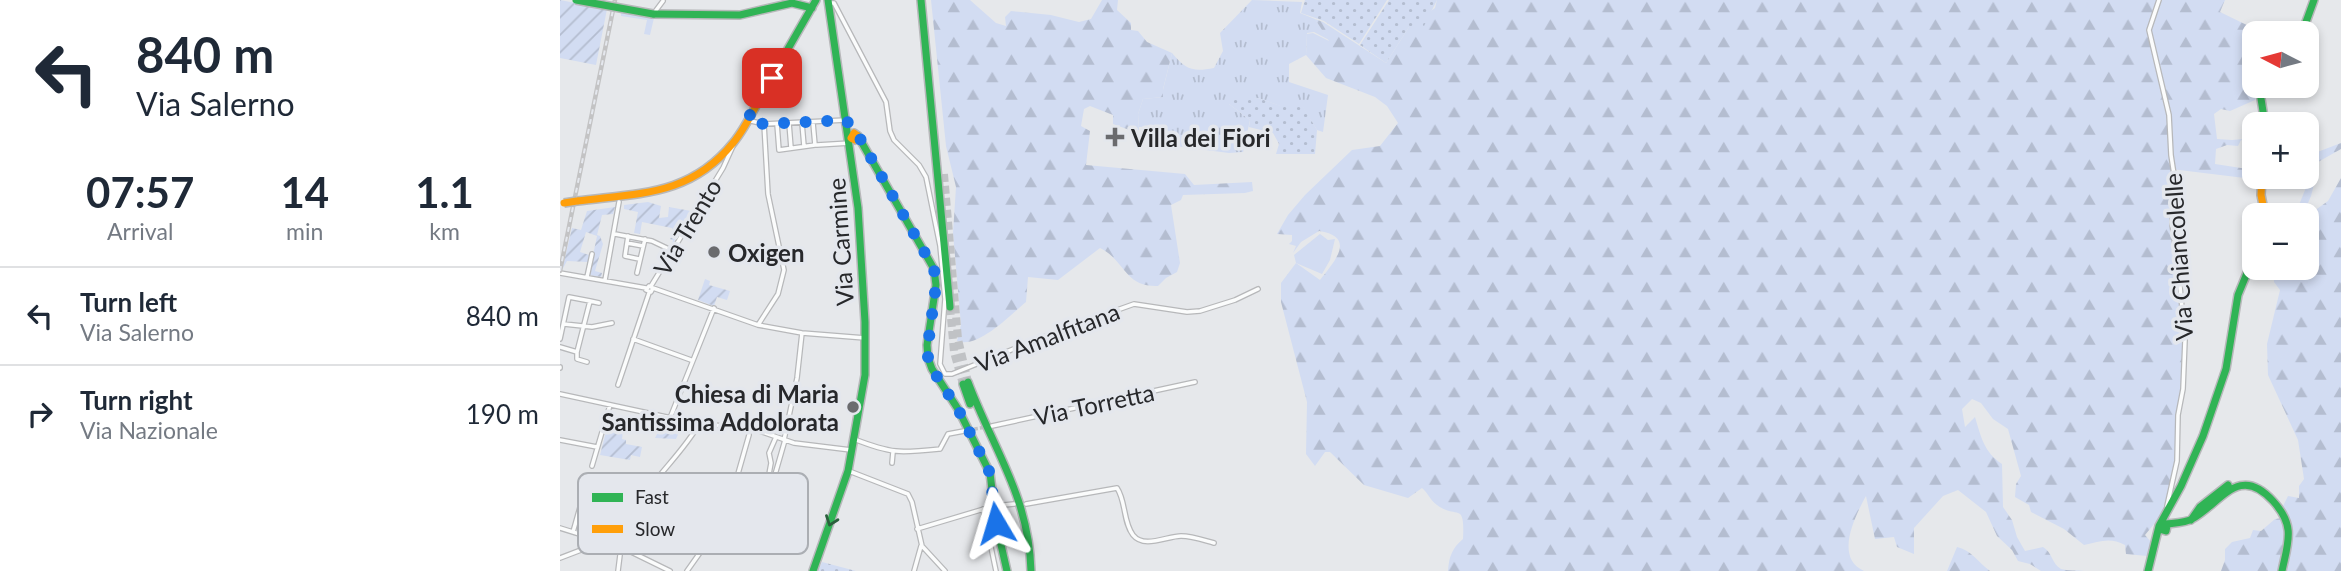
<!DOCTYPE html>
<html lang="en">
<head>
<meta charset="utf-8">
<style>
  :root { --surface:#fff; --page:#f6f6f7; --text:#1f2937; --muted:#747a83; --line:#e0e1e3 }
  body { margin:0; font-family:Lato,sans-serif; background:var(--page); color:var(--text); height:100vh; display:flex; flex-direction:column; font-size:26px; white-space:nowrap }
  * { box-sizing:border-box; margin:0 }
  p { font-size:23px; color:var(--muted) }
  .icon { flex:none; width:38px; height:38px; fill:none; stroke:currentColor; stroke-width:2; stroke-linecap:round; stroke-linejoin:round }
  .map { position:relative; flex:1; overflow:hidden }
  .panel { display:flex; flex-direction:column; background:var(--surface); width:560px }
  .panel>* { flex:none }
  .hud { background:#fff; color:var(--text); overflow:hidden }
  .needle { width:46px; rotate:276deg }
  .buttons { position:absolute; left:1682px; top:21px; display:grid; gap:14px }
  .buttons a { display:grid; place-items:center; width:77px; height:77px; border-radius:14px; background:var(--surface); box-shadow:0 4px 10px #0003; font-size:35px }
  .pin { position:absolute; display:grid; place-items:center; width:60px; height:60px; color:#fff; margin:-30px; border-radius:14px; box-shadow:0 4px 10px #0006 }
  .me { position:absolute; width:77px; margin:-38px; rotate:353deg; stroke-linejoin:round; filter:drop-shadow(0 0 5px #0008) }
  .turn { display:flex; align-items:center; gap:24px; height:147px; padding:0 21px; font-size:32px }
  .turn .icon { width:91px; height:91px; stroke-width:2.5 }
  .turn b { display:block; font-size:49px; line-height:60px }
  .eta { display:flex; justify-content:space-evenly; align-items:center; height:119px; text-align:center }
  .eta b { font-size:42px; font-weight:700; line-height:49px }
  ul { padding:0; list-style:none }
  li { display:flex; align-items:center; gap:21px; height:98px; padding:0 21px; border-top:2px solid var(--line) }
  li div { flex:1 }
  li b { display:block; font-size:26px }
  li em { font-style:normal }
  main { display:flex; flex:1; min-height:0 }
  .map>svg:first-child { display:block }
  .grass { fill:url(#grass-tufts) }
  .forest { fill:url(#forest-firs) }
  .park { fill:url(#park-dots) }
  .garden { fill:url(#garden-furrows) }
  .pitch { fill:#d2dcf2 }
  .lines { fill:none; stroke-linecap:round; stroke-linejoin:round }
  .street-tunnel { stroke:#c0c2c5; stroke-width:3.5; stroke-dasharray:3.5 2; stroke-linecap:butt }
  .highway-tunnel { stroke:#c0c2c5; stroke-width:8; stroke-dasharray:8 4; stroke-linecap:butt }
  .street-casing { stroke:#b7b8ba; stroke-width:6 }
  .fast-casing { stroke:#b7b8ba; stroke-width:10 }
  .slow-casing { stroke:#b7b8ba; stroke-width:10 }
  .street { stroke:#fbfcfc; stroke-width:3.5 }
  .fast { stroke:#30b455; stroke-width:7 }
  .slow { stroke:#ff9f0a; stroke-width:7 }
  .rail-casing { stroke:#c3c3c4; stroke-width:4.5 }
  .rail { stroke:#e4e7ed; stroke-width:2; stroke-dasharray:5; stroke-linecap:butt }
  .fast-bridge-casing { stroke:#b7b8ba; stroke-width:10; stroke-linecap:butt }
  .slow-bridge-casing { stroke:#b7b8ba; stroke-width:10; stroke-linecap:butt }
  .fast-bridge { stroke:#30b455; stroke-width:7 }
  .slow-bridge { stroke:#ff9f0a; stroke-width:7 }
  .oneway { stroke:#2b603c }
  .route { stroke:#1a73e8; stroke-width:12; stroke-dasharray:0 21.6 }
  .poi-dot { fill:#6a6b6e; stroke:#e4e7ed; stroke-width:2.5 }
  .labels { text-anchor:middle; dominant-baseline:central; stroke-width:7; stroke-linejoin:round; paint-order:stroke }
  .poi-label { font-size:24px; font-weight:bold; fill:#27282b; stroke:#e4e7ed; text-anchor:start }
  .street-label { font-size:24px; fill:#27282b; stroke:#e4e7ed }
  .key { fill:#e4e7ed; stroke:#abaeb3; stroke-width:2 }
  .key-label { font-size:19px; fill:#27282b }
</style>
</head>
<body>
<main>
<section class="panel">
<div class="hud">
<div class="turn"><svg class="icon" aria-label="left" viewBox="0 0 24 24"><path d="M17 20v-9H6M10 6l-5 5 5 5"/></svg><div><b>840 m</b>Via Salerno</div></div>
</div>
<div class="eta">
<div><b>07:57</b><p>Arrival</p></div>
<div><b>14</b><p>min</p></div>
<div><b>1.1</b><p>km</p></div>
</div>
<ul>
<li><svg class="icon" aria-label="left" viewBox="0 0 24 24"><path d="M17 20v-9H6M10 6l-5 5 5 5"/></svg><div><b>Turn left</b><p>Via Salerno</p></div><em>840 m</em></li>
<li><svg class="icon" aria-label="right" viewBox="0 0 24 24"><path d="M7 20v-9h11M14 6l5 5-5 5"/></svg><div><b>Turn right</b><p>Via Nazionale</p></div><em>190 m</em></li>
</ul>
</section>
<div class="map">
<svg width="1781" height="571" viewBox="0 0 1781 571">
  <defs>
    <pattern id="grass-tufts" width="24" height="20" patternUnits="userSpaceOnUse" patternTransform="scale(1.75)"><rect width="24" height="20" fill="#d2dcf2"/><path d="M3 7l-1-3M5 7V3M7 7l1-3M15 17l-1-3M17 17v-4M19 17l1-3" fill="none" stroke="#b4bdd0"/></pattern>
    <pattern id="forest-firs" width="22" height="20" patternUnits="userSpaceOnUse" patternTransform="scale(1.75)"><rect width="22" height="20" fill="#d2dcf2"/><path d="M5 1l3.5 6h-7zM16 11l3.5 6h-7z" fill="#b4bdd0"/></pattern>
    <pattern id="park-dots" width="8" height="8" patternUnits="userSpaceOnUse" patternTransform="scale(1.75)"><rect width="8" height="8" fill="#d2dcf2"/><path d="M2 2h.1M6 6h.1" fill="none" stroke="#b4bdd0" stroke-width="1.8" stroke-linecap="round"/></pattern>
    <pattern id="garden-furrows" width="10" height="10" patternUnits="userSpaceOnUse" patternTransform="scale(1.75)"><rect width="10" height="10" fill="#d2dcf2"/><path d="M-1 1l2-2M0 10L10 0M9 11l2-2" fill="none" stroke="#b4bdd0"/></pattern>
  </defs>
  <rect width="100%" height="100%" fill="#e6e8eb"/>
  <!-- grass -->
  <path class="grass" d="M 692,0 L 742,2 L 740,13 L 755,19 L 769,40 L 754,32 L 747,33 L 746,55 L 729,64 L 729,82 L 768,95 L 763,132 L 757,130 L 742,106 L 720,106 L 698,98 L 669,104 L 690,120 L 683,152 L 669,153 L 599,144 L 593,141 L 596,127 L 579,127 L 578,114 L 583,99 L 603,97 L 603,90 L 612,53 C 626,70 633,72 654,68 L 663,51 L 660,33 Z
    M 61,12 L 94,18 L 90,35 L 84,34 L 87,20 L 61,16 Z"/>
  <!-- forest -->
  <path class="forest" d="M 371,0 L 410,0 L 436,23 L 446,26 L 445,17 L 451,11 L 491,15 L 519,22 L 531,19 L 542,0 L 558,0 L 557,10 L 571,23 L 571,30 L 578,31 L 587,42 L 612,53 L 603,89 L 603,97 L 583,99 L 578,114 L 579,130 L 575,132 L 553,124 L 553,115 L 530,106 L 524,109 L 521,126 L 530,131 L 526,165 L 625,174 L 634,185 L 692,182 L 693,191 L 685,193 L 623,195 L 621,200 L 611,205 L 620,263 L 617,272 L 606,278 L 598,286 C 564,287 566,261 540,248 L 498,280 L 468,277 L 466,302 C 450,315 418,349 397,341 L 401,325 L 393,233 L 396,187 L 386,146 Z
    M 877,0 L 1665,0 L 1660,12 L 1697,30 L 1685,53 L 1694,69 L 1694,86 L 1698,86 L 1695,100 L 1670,111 L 1661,109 L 1654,114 L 1657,139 L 1672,140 L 1694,138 L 1694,145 L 1681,140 L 1678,146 L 1667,145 L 1656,149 L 1655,164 L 1694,170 L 1694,177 L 1701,177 L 1701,180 L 1611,169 L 1611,224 L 1617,265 L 1624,368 L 1616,461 L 1611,491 L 1604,512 L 1585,535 L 1591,542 L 1587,556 L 1566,554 L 1565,545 C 1551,537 1540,541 1524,545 L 1504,529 L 1471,512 L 1469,505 L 1455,497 L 1456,484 L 1461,476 L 1448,429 L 1433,419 L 1421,403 L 1412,399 L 1402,409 L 1405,427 L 1415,417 C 1421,437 1424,452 1442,464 L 1443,507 L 1452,520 L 1457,537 L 1465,551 L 1483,547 C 1492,552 1492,564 1501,569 C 1507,571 1518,570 1524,571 L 1481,571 L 1470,564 L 1458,561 L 1452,550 L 1437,536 L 1426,512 L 1398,490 L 1383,496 L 1354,528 L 1354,554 L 1337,547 L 1334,537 L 1315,539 L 1306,496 C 1295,516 1274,558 1304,571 L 888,571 C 889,557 892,548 903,539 C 905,500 897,520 877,505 C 870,500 868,493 862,488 L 848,498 L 804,485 L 770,452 L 765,452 L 755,466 L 746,454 L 747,402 L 721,302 L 721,283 L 736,263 L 760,280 C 773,263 798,237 759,231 L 741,242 L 733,253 L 736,246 L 729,244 L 732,241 L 732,235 L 717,234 L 728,215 L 745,195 L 792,150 L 820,146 L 838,123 L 827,106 L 815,97 L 766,78 L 746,55 L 747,34 L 753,33 L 769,41 L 755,19 L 763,22 L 826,63 L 849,27 L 875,8 Z
    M 1781,143 L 1781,149 L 1758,162 L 1746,176 L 1747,156 Z
    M 1758,169 L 1751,196 L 1743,215 L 1735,215 L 1749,180 Z
    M 1781,178 L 1781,571 L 1727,571 L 1732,529 L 1723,506 L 1728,496 L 1739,498 L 1739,486 L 1744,479 L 1738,440 L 1708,375 L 1707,344 L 1720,290 L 1714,282 L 1713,268 L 1746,268 L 1747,216 L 1768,201 Z
    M 1722,518 C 1730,534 1724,554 1719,571 L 1661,571 L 1665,560 L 1665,549 L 1672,542 L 1690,538 L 1693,530 L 1701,531 L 1715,519 Z
    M 1397,547 C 1411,550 1418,562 1430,571 L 1387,571 Z"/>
  <!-- park -->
  <path class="park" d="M 745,0 L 827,0 L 799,44 L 764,21 L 741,13 Z
    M 829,0 L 877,0 L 864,26 L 849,27 L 826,63 L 800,45 Z
    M 698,98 L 721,106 L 742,105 L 757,130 L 755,154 L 716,154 L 719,144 L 713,133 L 689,127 L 690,120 L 669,104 L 669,100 Z
    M 262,562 L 296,571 L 258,571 Z"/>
  <!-- garden -->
  <path class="garden" d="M 0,0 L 47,9 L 36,65 L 0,58 Z
    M 88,202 L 101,206 L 99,218 L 108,217 L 109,207 L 131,211 L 112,245 L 113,240 L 110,239 L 114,232 L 112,228 L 82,222 L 80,234 L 74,233 L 78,212 L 64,209 L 64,205 Z
    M 55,207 L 53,214 L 42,215 L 37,235 L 40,236 L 43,244 L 35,271 L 42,273 L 41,277 L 29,275 L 37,236 L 26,232 L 20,252 L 29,255 L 28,262 L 7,261 L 2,270 L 12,228 L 21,230 L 27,211 Z
    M 145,279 L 150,281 L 149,285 L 170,291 L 167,300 L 157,297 L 154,306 L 138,300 Z
    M 106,425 L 121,428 L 116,439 L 95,438 L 100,428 Z
    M 47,428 L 63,431 L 62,439 L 66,440 L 66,444 L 82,447 L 80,457 L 71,455 L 70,460 L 40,455 Z"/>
  <!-- pitch -->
  <path class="pitch" d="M 760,234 L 768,240 L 775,239 L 770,260 L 762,274 L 736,263 L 734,255 Z"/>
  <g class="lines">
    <!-- street-tunnel -->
    <path class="street-tunnel" d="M 409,430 L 426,427"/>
    <!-- highway-tunnel -->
    <path class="highway-tunnel" d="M 384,174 L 398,339 L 408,382
      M 390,307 L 394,352 L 403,384"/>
    <defs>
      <path id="street" d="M 1599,0 L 1589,30 L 1609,115 L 1611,155 L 1615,181 L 1612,224 L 1618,265 L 1625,340 L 1623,389 L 1618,415 L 1617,461 L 1607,506
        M 268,3 L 274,3 L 326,102 L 330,131 L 334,140 L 359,165 L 366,177 L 380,246 L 385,299 L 380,364 L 385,374 L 392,374 L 493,333 L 574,304 L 627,312 L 640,311 L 675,300 L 698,289
        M 94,13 L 103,1
        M 187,120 L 204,124 L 286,120
        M 229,123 L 231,148
        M 242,123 L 244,146
        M 217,124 L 219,150 L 255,145 L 253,123
        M 257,145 L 290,143
        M 55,234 L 92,241 L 113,251
        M 68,236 L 65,256 L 79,259
        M 67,243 L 83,246
        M 0,273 L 86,288
        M 77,273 L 85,239
        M 27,277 L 32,254
        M 45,280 L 59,202
        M 89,286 L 93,288 L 91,292 L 86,290 Z
        M 91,286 L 163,168 L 173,146
        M 93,288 L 198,325 L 242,333 L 305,338
        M 30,301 L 39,303
        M 4,324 L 32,327 L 52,323
        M 198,325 L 218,294 L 224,270 L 208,194 L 204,124
        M 0,339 L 9,297 L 30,301 L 17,352 L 17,359 L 27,362
        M 73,339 L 131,360
        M 0,347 L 17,352
        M 0,367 L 0,368
        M 58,385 L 89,293
        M 0,394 L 139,424 L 191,428 L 234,443 L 291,450
        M 110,418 L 154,308
        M 432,426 L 635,382
        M 294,439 C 332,454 340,453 380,449 L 388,434 L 404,431
        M 0,440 L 37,447
        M 224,440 L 237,378 L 242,333
        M 332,463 L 333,452
        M 32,466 L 50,405
        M 289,471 L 348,494 L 352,502 L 362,546 L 385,571
        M 214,476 L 209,474 L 211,463 L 209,453 L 216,437
        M 466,504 L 557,488 C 566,501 563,522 573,535 C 584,549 607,536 621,536 C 632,536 643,540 654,543
        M 423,509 L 436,571
        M 166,516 L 195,523 L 209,488 L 212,485 L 225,440
        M 161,524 L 178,537
        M 0,528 L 61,547 L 110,571
        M 357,529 L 434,506 L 454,504
        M 13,532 L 26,486
        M 48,542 C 66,526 77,504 92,485 C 108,464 126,447 139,424
        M 0,558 L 34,545 L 40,541
        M 58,571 L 61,547
        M 127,571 L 166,516 L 189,435
        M 354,571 L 361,546"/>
      <path id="fast" d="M 361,0 L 390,307
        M 93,14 L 180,15 L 232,3 L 252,8
        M 1742,33 L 1754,0
        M 209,82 L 256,0
        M 1699,86 L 1705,124
        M 298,136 L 374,269 L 376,285 L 367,345 L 368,358 L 372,369 L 398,409 L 430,473 L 436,523 L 447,571
        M 408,382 C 433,449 469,496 471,571
        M 403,384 L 410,404
        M 1631,520 L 1640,507 L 1668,485
        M 1606,524 C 1614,523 1625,523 1632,519 C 1661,503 1679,463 1713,501 C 1736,526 1728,542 1722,571
        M 1599,529 L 1606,531 L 1607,526 L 1604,523
        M 253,571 L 288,471 L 305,375 L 305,322 L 298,208 L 268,0
        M 1588,571 L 1599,526 L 1621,486 L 1643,436 L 1666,369 L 1678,295 L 1694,256"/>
      <path id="slow" d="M 294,133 L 298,136 L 295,140 L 291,138 Z
        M 1702,177 L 1701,195 L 1705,215
        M 17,201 C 79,193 130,196 173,143 C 188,125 197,102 209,82"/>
    </defs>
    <!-- street casing -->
    <use href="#street" class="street-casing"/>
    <!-- fast casing -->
    <use href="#fast" class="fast-casing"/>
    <!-- slow casing -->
    <use href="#slow" class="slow-casing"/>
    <!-- street -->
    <use href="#street" class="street"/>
    <!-- fast -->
    <use href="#fast" class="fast"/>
    <!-- slow -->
    <use href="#slow" class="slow"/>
    <defs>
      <path id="rail" d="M 0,271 L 55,0"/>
    </defs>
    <!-- rail casing -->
    <use href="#rail" class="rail-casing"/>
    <!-- rail -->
    <use href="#rail" class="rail"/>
    <defs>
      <path id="fast-bridge" d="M 16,0 L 93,14"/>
      <path id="slow-bridge" d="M 4,203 L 17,201"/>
    </defs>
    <!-- fast-bridge casing -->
    <use href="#fast-bridge" class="fast-bridge-casing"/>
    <!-- slow-bridge casing -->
    <use href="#slow-bridge" class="slow-bridge-casing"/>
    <!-- fast-bridge -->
    <use href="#fast-bridge" class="fast-bridge"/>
    <!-- slow-bridge -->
    <use href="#slow-bridge" class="slow-bridge"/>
  </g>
  <!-- one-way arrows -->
  <defs><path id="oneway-chevron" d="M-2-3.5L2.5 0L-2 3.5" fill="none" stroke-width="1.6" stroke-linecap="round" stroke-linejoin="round" transform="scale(1.75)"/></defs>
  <use class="oneway" href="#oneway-chevron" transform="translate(271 521) rotate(110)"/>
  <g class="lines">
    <!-- route -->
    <path class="route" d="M 212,78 L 187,120 L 204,124 L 286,120 L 298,135 L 374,269 L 376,285 L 368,345 L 368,358 L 372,369 L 398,409 L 430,473 L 436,523"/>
  </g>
  <!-- markers -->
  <g class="poi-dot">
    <path d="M551.5 126.5h7v7h7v7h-7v7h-7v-7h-7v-7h7z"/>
    <circle cx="154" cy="252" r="7"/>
    <circle cx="293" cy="407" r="7"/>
  </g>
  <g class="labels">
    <!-- poi labels -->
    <g class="poi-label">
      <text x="571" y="137">Villa dei Fiori</text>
      <text x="168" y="252">Oxigen</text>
      <text x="279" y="393" text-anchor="end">Chiesa di Maria<tspan x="279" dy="28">Santissima Addolorata</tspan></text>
    </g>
    <!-- street labels -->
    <g class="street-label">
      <text transform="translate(127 227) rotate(-59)">Via Trento</text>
      <text transform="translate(280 242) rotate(-94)">Via Carmine</text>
      <text transform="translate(1618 257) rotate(-94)">Via Chiancolelle</text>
      <text transform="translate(487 337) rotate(-21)">Via Amalfitana</text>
      <text transform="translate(534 404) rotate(-12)">Via Torretta</text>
    </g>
  </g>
  <!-- legend -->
  <rect x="18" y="473" width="230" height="81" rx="10" class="key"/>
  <rect x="32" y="493" width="31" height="9" fill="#30b455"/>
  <rect x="32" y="525" width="31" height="8" fill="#ff9f0a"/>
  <g class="key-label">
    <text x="75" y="504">Fast</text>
    <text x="75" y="536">Slow</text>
  </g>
</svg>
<div class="buttons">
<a><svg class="needle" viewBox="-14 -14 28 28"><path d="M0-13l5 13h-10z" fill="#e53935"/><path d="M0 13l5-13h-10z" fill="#747a83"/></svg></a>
<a>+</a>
<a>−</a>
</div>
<div class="pin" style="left:212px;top:78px;background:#d93025"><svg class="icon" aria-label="arrive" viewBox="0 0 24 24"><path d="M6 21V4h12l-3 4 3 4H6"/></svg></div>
<svg class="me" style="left:436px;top:523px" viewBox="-20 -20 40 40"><path d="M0-17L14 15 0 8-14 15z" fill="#1a73e8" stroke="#fff" stroke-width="4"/></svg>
</div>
</main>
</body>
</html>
